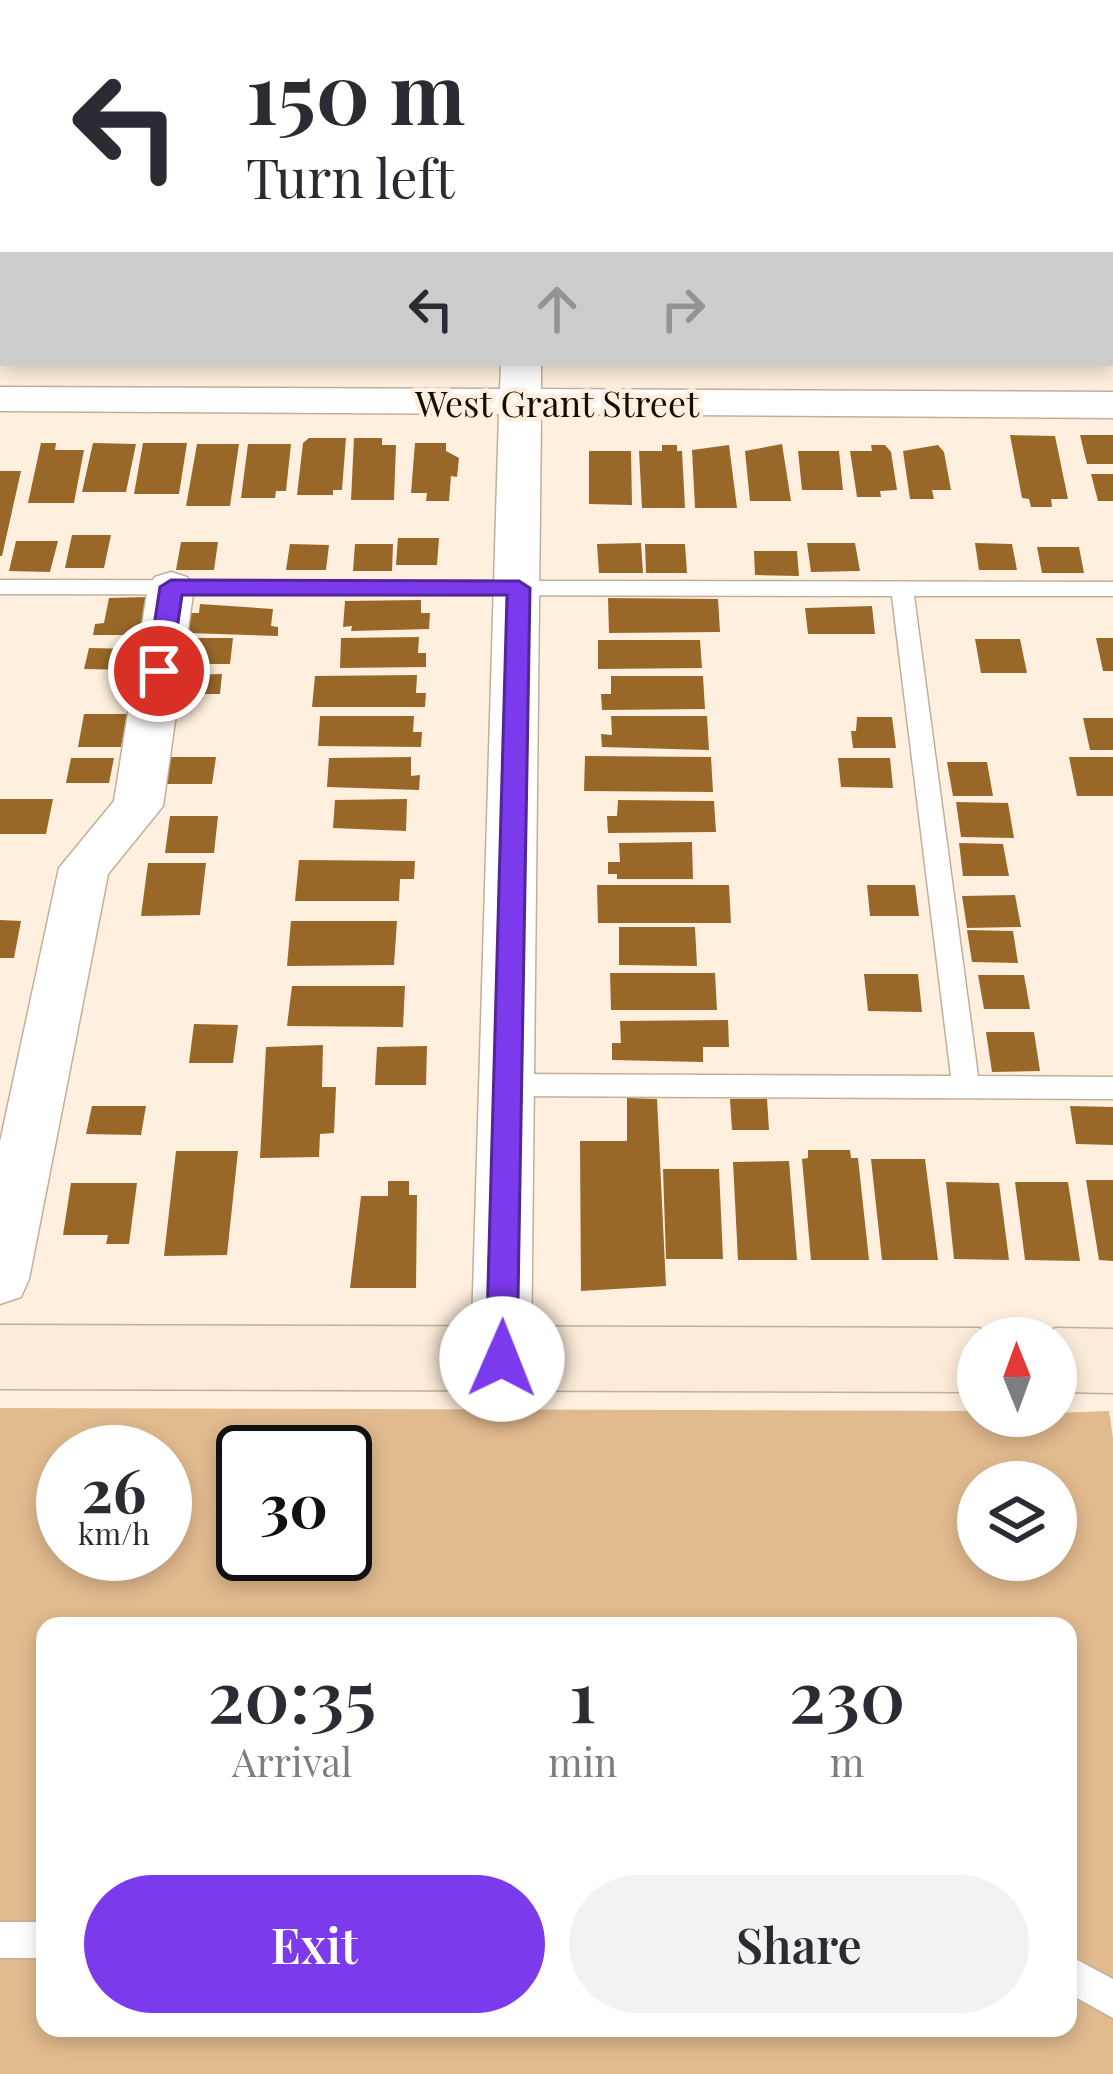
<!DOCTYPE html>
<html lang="en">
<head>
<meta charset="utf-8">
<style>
  :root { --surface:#fff; --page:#f2f2f3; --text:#2b2b33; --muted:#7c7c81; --accent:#7c3aed }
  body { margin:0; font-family:"Playfair Display",serif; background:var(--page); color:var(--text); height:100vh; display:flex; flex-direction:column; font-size:45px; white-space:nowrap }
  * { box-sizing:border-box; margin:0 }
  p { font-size:39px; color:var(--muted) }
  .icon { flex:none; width:66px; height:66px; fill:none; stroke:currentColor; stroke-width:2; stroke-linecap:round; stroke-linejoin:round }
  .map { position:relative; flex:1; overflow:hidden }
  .sheet { position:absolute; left:36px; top:1617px; width:1041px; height:420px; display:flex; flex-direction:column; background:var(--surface); border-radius:24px; box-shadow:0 6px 18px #0003 }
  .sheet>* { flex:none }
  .banner { position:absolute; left:0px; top:0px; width:1113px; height:366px; box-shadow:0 6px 18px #0003; background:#fff; color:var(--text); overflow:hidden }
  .needle { width:78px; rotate:359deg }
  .controls { position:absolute; left:957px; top:1317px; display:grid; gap:24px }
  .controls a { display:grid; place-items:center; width:120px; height:120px; border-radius:50%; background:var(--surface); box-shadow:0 6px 18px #0003; font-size:60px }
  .speed { position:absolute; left:36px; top:1425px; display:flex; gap:24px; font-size:60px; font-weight:700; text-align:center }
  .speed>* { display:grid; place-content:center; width:156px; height:156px; border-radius:50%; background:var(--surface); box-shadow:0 6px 18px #0003; line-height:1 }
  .speed small { font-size:30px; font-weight:400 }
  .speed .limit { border:6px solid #111; border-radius:18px; background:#fff; color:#111 }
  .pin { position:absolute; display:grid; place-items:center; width:102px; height:102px; color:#fff; margin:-51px; border:6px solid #fff; border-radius:50%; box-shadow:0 3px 12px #0007 }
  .me { position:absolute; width:132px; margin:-66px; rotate:1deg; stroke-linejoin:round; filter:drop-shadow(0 0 9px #0008) }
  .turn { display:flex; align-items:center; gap:42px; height:252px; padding:0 48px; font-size:54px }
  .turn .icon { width:156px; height:156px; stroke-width:2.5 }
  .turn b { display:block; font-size:84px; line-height:102px }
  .lanes { display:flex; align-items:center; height:114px; padding:0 48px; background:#0003; justify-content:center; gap:60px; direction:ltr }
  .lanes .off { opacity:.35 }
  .eta { display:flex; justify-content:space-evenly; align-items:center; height:204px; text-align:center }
  .eta b { font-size:72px; font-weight:600; line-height:84px }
  .action { display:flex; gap:24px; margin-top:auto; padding:24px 48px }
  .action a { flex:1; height:138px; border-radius:72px; background:var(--accent); color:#fff; font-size:48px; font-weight:600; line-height:138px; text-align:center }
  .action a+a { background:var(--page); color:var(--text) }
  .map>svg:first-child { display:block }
  .green { fill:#e1ba8e; fill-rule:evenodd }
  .building { fill:#996829 }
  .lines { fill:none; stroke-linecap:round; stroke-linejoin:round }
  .lane-casing { stroke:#c2af9b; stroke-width:3 }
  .street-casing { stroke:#c2af9b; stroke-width:3 }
  .secondary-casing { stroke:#c2af9b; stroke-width:3 }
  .lane { fill:#fff; fill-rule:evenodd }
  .street { fill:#fff; fill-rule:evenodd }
  .secondary { fill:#fbebd8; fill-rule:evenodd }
  .route { fill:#7c3aed; stroke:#51269a; stroke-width:3 }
  .labels { text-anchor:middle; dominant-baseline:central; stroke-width:9; stroke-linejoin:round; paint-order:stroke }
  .far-street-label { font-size:36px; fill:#130d06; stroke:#ffefde }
</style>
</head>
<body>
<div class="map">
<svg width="1113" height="2074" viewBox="0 0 1113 2074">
  <rect width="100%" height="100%" fill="#ffefde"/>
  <!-- green -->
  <path class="green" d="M 0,1408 L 978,1411 L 978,1416 L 1109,1411 L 1113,1438 L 1113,2074 L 0,2074 ZM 63,1452 L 165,1452 L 165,1554 L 63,1554 ZM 243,1452 L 345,1452 L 345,1554 L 243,1554 ZM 978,1482 L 1056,1482 L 1056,1560 L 978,1560 ZM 45,1626 L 1068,1626 L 1068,2028 L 45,2028 Z"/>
  <!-- building -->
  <path class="building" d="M 1010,435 L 1055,436 L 1068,499 L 1051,499 L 1052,507 L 1031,507 L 1029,499 L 1022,498 Z
    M 1080,435 L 1113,435 L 1113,464 L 1087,464 Z
    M 309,438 L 346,438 L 342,490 L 333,490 L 333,495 L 297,495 L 303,443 Z
    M 354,438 L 382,438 L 382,445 L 396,445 L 394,500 L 351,500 Z
    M 41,443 L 56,443 L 55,450 L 84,450 L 74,503 L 28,503 Z
    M 93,443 L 136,444 L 126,492 L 82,492 Z
    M 143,443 L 187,443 L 179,494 L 134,494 Z
    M 415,443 L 446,443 L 446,451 L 459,458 L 457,477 L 451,476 L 449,501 L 426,501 L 427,493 L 411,493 Z
    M 197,444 L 239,444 L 230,506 L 186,506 Z
    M 248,444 L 291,444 L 286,491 L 276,491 L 275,498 L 241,498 Z
    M 782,444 L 791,501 L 750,501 L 745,451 Z
    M 662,445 L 677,445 L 677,451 L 682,451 L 685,508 L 642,508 L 639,451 L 662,451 Z
    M 729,445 L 737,508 L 695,508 L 692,450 Z
    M 871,445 L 885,445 L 891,452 L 897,490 L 880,491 L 881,497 L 857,497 L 850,451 L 872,451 Z
    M 938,445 L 944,452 L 951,490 L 932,490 L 934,499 L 910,499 L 903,451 Z
    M 589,451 L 631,451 L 632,505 L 589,504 Z
    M 798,451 L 839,451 L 843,490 L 802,490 Z
    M 0,471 L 21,471 L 2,556 L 0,556 Z
    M 1091,474 L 1113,474 L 1113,501 L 1098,501 Z
    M 72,535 L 111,535 L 104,568 L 65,568 Z
    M 398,538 L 439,538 L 437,565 L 396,565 Z
    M 16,541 L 58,541 L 50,572 L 9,571 Z
    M 181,542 L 218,542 L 214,570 L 176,570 Z
    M 641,543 L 643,573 L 599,573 L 597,544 Z
    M 807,543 L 855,543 L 860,571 L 811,572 Z
    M 975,543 L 1012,544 L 1017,570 L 979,570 Z
    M 290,544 L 329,545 L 326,570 L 286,570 Z
    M 355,544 L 393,544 L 392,571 L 353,571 Z
    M 645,544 L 685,544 L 687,573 L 646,573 Z
    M 1037,547 L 1079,547 L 1084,573 L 1042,573 Z
    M 754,551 L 797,551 L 799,576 L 755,575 Z
    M 148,597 L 142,635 L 93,635 L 95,624 L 104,623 L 109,598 Z
    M 608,598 L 718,599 L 720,632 L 609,633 Z
    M 421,600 L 421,613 L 430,613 L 429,629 L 351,631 L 352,626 L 343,627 L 345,601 Z
    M 200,604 L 273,609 L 271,626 L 278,627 L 278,636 L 188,633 L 191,613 L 199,613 Z
    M 872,606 L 875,634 L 808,634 L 805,608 Z
    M 419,637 L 418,653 L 426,653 L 426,667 L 340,668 L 341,638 Z
    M 190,638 L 233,638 L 230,664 L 186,664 Z
    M 1096,638 L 1113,638 L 1113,671 L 1103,671 Z
    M 975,639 L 1020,639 L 1027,673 L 981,673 Z
    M 598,640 L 700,640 L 702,668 L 598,669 Z
    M 89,648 L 133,649 L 129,670 L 84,669 Z
    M 222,674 L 220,694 L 180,694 L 183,675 Z
    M 417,675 L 416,693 L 426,693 L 425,707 L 312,707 L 315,676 Z
    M 611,676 L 703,676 L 705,709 L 602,710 L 601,694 L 611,694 Z
    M 84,714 L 127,714 L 121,747 L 78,747 Z
    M 320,716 L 414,716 L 413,732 L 422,732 L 421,747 L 318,746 Z
    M 611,716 L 707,716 L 709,750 L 602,747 L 601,734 L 612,735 Z
    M 857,717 L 892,717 L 896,748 L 853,748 L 851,731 L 856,731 Z
    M 1083,718 L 1113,718 L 1113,750 L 1090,750 Z
    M 585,756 L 711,757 L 713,792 L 584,791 Z
    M 171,757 L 216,757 L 212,784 L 166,784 Z
    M 411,757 L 411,776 L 420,775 L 419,790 L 327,787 L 329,758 Z
    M 1069,757 L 1113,757 L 1113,796 L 1077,796 Z
    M 71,758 L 114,758 L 109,783 L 66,783 Z
    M 838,758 L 890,758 L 893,788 L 841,787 Z
    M 947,762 L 987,762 L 993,796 L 953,796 Z
    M 0,799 L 53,799 L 46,834 L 0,834 Z
    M 407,799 L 406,831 L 333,828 L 335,800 Z
    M 618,800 L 714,801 L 716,832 L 608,833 L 607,816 L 617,816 Z
    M 956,802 L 1008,803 L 1014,838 L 961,837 Z
    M 170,816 L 218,816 L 214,853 L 165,853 Z
    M 692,842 L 693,879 L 617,879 L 617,874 L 608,874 L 608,862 L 620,862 L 619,843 Z
    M 959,843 L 1003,844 L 1009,876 L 963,876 Z
    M 299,860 L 415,861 L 414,879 L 400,879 L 399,901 L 295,901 Z
    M 148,863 L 206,863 L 200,915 L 141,916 Z
    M 597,885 L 729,885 L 731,923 L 598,923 Z
    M 867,885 L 915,885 L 919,916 L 870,916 Z
    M 1015,895 L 1021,927 L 967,928 L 962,896 Z
    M 0,920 L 21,921 L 14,958 L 0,958 Z
    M 291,921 L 397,921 L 394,965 L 287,966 Z
    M 619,927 L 695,927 L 697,966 L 619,965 Z
    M 967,930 L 1013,931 L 1018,963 L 972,962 Z
    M 610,973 L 715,973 L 717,1010 L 611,1010 Z
    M 864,974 L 918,974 L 922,1012 L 868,1011 Z
    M 978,975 L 1024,975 L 1030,1009 L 984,1009 Z
    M 292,986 L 405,986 L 403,1027 L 287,1026 Z
    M 728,1020 L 729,1047 L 703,1047 L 703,1062 L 612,1060 L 612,1043 L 621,1043 L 620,1021 Z
    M 194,1024 L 238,1025 L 233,1063 L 189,1063 Z
    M 986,1032 L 1034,1032 L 1040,1071 L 992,1072 Z
    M 323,1045 L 322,1087 L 336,1087 L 334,1133 L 320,1134 L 319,1157 L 260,1158 L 266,1047 Z
    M 427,1046 L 426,1085 L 375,1085 L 377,1047 Z
    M 627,1098 L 657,1099 L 666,1286 L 581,1291 L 580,1141 L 627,1141 Z
    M 730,1099 L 767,1099 L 769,1130 L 732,1130 Z
    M 92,1106 L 146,1106 L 141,1135 L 86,1134 Z
    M 1070,1106 L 1113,1107 L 1113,1145 L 1076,1144 Z
    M 808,1150 L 850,1150 L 851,1158 L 858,1158 L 869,1260 L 811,1260 L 802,1159 L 808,1158 Z
    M 176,1151 L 238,1151 L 227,1255 L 164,1256 Z
    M 871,1159 L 925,1159 L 938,1260 L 882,1260 Z
    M 789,1161 L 797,1260 L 738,1260 L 733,1162 Z
    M 663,1169 L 719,1169 L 723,1259 L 666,1259 Z
    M 1086,1180 L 1113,1180 L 1113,1261 L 1099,1260 Z
    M 388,1181 L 409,1181 L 409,1195 L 417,1195 L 416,1288 L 350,1288 L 361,1196 L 388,1196 Z
    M 946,1182 L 999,1183 L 1009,1260 L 954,1259 Z
    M 1015,1182 L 1068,1182 L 1080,1261 L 1025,1260 Z
    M 71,1183 L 137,1183 L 129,1244 L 106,1244 L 108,1235 L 63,1235 Z"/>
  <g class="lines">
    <defs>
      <path id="lane" d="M 332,0 L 354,0 L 356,3 L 334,3 Z
        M 0,580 L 1113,582 L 1113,596 L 914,596 L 978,1076 L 1113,1077 L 1113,1099 L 507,1096 L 497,1093 L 493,1085 L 497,1077 L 507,1074 L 951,1076 L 892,596 L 0,594 Z
        M 0,1922 L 45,1922 L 45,1958 L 0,1958 Z
        M 1068,1955 L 1113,1979 L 1113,2018 L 1068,1993 Z"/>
      <path id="street" d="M 266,0 L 307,0 L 264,3 Z
        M 1073,0 L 1107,0 L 1108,3 L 1074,3 Z
        M 1110,52 L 1113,53 L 1113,83 L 1110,82 Z
        M 3,88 L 3,110 L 0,111 L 0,89 Z
        M 501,363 L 541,363 L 541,389 L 1113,392 L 1113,418 L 541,414 L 531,1359 L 522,1377 L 501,1385 L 480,1377 L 471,1359 L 499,414 L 0,411 L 0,387 L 500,389 Z
        M 171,572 L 187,577 L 194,587 L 163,806 L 108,874 L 29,1279 L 21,1297 L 0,1304 L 0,1142 L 59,868 L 114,801 L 148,587 L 155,577 Z"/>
      <path id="secondary" d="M 687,0 L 735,0 L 685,3 Z
        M 0,257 L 3,257 L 0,286 Z
        M 0,1325 L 978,1328 L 1004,1338 L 978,1338 L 978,1392 L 0,1389 Z
        M 1056,1328 L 1113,1329 L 1113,1393 L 1056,1392 L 1056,1338 L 1030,1338 Z"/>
    </defs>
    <!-- lane casing -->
    <use href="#lane" class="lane-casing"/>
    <!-- street casing -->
    <use href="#street" class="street-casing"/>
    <!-- secondary casing -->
    <use href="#secondary" class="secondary-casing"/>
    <!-- lane -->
    <use href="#lane" class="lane"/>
    <!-- street -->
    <use href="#street" class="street"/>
    <!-- secondary -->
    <use href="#secondary" class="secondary"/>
  </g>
  <!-- route -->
  <path class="route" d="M 171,580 L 519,581 L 530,588 L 517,1359 L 512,1368 L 502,1372 L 491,1368 L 486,1359 L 507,595 L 182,595 L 171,671 L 159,679 L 147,671 L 160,587 Z"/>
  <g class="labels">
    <!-- far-street labels -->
    <g class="far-street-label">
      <text x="557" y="402">West Grant Street</text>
    </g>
  </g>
</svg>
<div class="controls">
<a><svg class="needle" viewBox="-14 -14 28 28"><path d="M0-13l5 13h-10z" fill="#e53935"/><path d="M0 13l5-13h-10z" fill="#7c7c81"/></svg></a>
<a><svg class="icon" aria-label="layers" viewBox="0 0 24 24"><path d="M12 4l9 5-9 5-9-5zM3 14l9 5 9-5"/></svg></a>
</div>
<div class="speed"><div>26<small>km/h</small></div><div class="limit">30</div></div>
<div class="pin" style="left:159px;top:671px;background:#d93025"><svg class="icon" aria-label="arrive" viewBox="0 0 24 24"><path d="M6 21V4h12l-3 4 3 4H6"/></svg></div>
<svg class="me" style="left:502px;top:1359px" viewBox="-20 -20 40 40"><circle r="19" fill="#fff"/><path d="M0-13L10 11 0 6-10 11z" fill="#7c3aed"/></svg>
<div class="banner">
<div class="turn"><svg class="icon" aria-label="left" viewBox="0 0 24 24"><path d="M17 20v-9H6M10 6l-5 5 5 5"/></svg><div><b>150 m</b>Turn left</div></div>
<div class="lanes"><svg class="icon" aria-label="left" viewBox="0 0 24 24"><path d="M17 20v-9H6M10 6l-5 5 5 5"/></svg><svg class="icon off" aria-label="ahead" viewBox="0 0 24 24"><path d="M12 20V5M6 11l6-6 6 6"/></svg><svg class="icon off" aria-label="right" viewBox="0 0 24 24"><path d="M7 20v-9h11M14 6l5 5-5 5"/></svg></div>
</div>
<section class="sheet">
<div class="eta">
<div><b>20:35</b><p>Arrival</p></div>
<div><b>1</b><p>min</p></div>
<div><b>230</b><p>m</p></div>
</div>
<div class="action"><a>Exit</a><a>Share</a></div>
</section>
</div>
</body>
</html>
